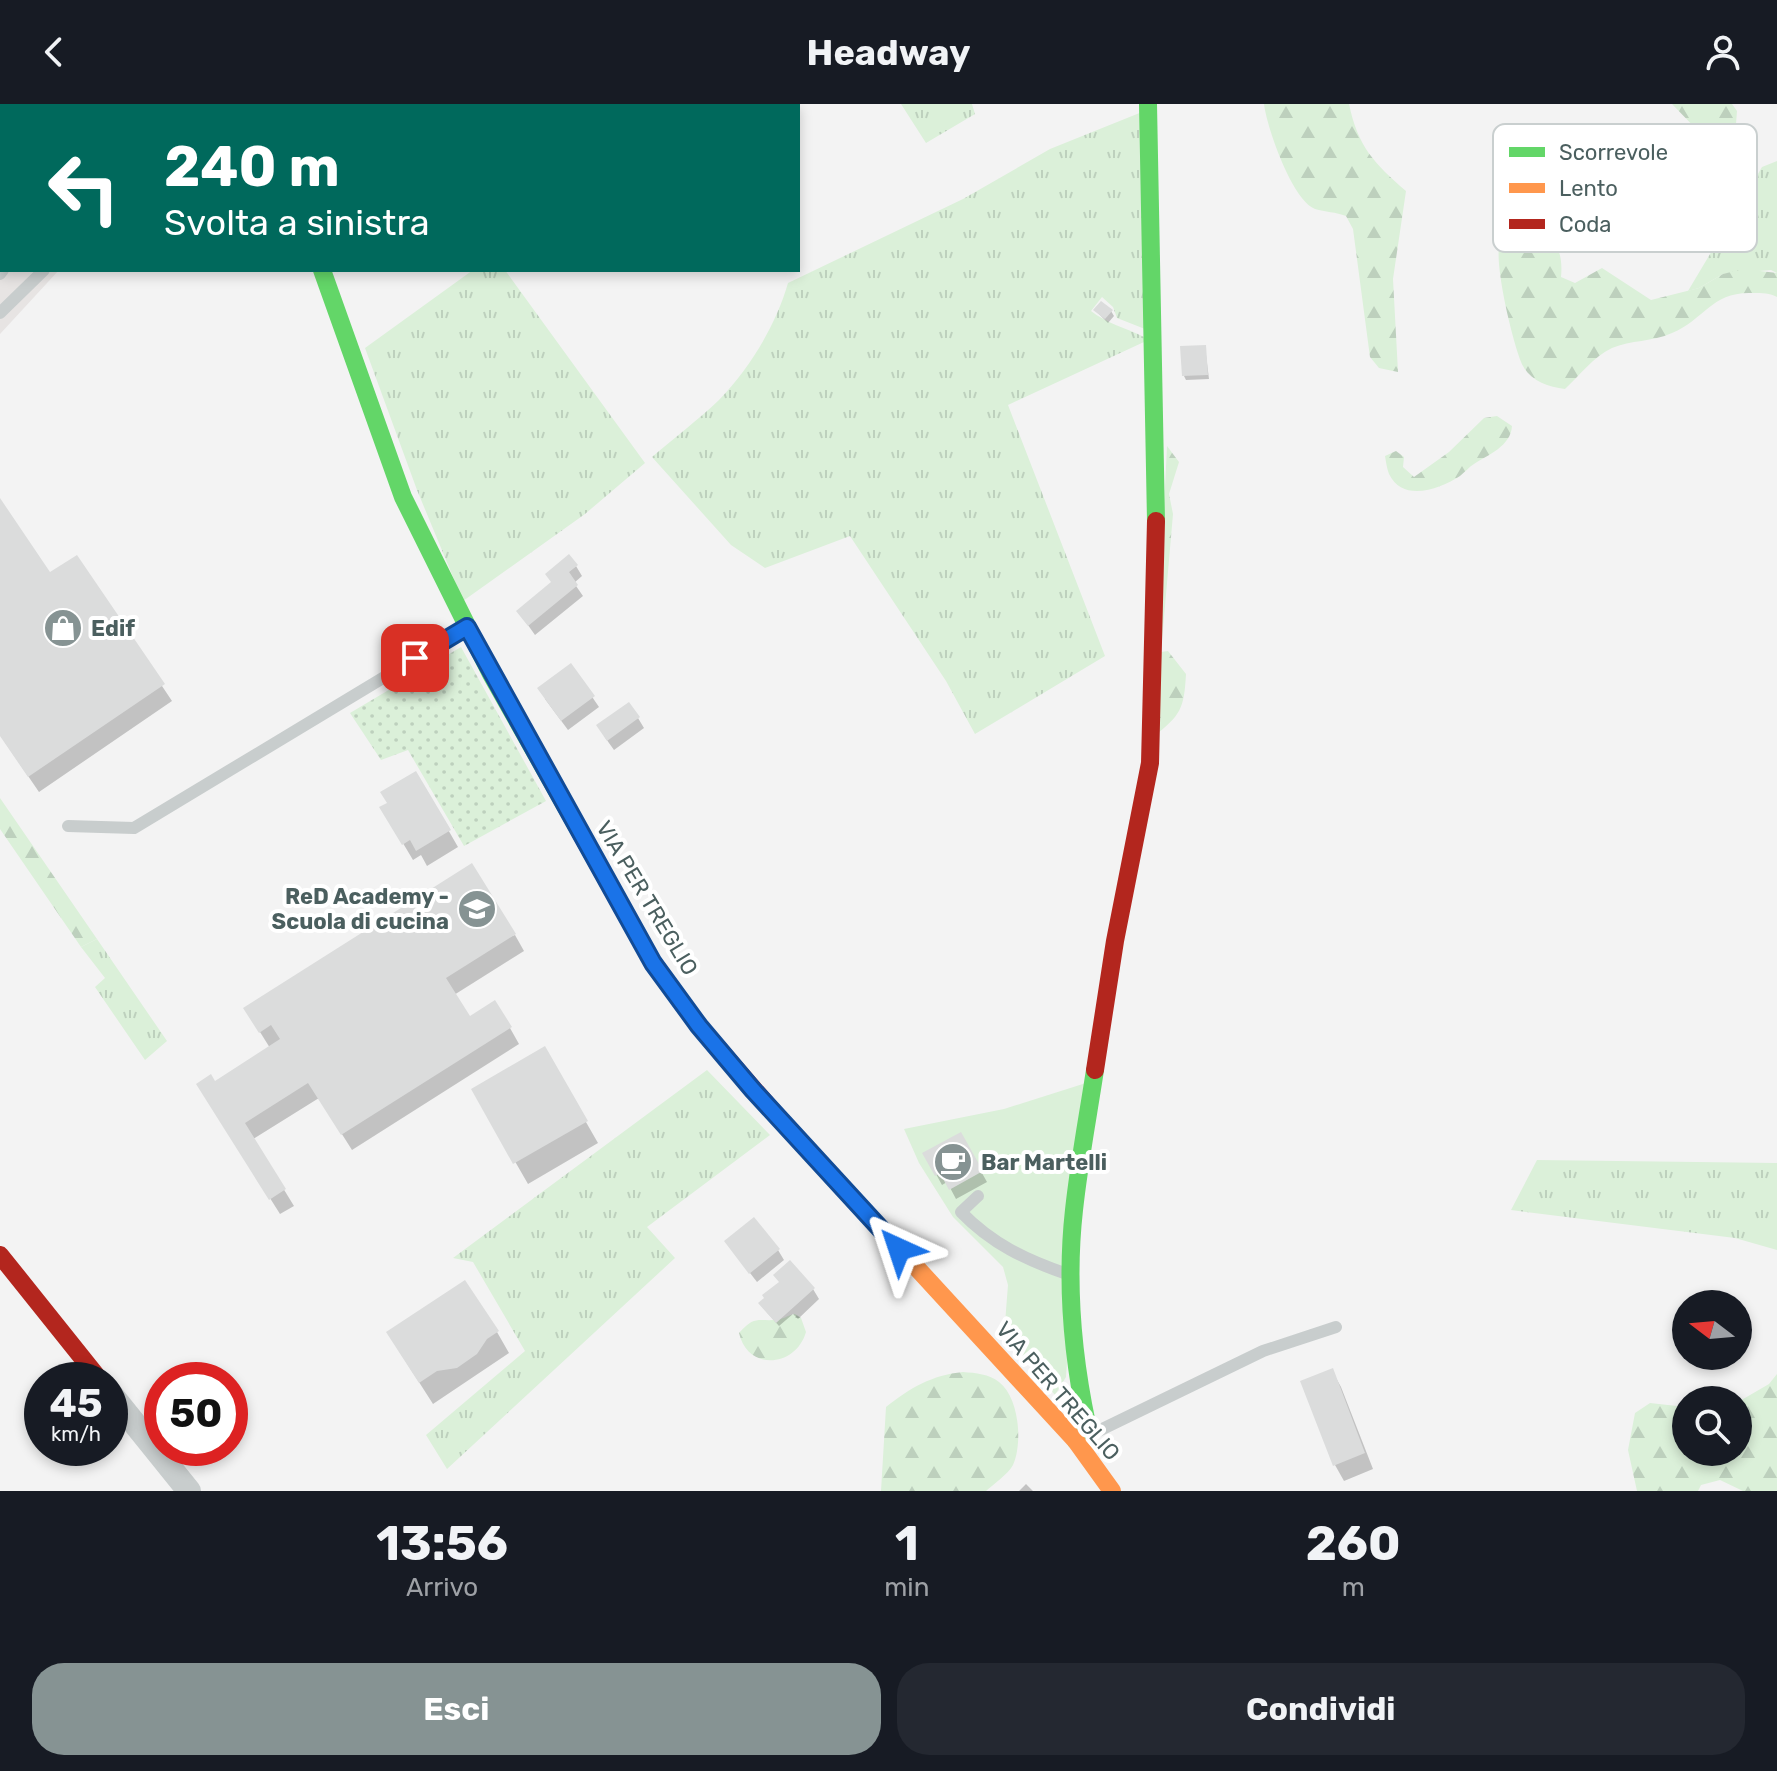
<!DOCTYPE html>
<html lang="it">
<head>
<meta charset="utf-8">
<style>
  :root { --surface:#171b24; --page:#242831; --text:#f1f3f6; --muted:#9ea1a6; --accent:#869393 }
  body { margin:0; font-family:Rubik,sans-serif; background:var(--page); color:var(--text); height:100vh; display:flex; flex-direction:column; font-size:30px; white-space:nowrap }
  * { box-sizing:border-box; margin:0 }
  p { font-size:26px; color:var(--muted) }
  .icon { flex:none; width:44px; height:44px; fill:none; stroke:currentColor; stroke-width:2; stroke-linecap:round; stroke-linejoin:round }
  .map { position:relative; height:1387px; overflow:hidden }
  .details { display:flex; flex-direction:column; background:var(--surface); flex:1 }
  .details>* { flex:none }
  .top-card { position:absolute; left:0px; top:0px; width:800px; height:168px; box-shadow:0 4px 12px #0003; background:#00695c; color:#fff; overflow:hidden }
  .needle { width:52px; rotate:286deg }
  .buttons { position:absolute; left:1672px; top:1186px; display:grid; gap:16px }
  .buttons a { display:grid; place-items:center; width:80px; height:80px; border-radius:50%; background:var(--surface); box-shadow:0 4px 12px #0003; font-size:40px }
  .speed { position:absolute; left:24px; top:1258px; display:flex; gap:16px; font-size:40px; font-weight:700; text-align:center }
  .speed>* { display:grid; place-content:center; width:104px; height:104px; border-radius:50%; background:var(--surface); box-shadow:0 4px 12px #0003; line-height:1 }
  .speed small { font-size:20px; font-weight:400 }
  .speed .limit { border:12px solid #d22; background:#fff; color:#111 }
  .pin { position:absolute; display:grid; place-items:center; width:68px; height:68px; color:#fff; margin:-34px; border-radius:16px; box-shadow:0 4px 12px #0006 }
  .me { position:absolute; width:88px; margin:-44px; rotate:318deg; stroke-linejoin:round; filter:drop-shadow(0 0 6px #0008) }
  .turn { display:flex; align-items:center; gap:28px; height:168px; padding:0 32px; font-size:36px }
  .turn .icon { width:104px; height:104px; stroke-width:2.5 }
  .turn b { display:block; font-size:56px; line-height:68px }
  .eta { display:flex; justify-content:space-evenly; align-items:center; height:136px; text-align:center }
  .eta b { font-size:48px; font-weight:700; line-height:56px }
  .primary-button { display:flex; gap:16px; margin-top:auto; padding:16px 32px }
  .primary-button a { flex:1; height:92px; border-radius:32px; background:var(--accent); color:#fff; font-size:32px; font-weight:700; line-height:92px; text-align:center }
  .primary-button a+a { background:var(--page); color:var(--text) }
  header { display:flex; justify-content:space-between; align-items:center; height:104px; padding:0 32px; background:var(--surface); font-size:36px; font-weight:700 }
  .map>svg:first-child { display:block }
  .commercial { fill:#e7e4e3 }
  .grass { fill:url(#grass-tufts) }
  .forest { fill:url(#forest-firs) }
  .park { fill:url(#park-dots) }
  .pitch { fill:#dbf0d9 }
  .shadow { fill:#0003 }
  .building { fill:#dbdcdc }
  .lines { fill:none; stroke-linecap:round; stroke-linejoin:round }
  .lane { stroke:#c8cdcd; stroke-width:12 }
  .street { stroke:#c8cdcd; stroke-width:24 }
  .fast { stroke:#63d668; stroke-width:18 }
  .slow { stroke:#ff974d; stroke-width:18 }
  .jam { stroke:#b3261e; stroke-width:18 }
  .route-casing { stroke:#114b97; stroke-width:20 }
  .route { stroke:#1a73e8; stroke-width:14 }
  .labels { text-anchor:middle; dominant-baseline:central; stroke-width:8; stroke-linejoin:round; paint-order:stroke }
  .poi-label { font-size:22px; font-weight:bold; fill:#4b5f5f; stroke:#fff; text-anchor:start }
  .street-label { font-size:22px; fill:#4b5f5f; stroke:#fff }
  .key { fill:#fff; stroke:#c9cfcf; stroke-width:2 }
  .key-label { font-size:22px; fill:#4b5f5f }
</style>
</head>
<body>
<header><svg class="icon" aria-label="back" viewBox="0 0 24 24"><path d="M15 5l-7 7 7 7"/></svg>Headway<svg class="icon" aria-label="person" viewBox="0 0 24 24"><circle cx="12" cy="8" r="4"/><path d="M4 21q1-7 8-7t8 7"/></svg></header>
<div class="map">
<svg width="1777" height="1387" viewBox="0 0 1777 1387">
  <defs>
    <pattern id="grass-tufts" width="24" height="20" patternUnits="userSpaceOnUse" patternTransform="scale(2)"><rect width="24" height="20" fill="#dbf0d9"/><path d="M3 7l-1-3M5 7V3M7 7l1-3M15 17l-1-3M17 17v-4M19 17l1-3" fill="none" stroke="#bdd0bd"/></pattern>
    <pattern id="forest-firs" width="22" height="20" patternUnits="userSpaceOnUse" patternTransform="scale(2)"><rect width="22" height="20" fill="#dbf0d9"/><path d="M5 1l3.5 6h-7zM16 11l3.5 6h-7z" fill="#bdd0bd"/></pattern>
    <pattern id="park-dots" width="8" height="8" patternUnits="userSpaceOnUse" patternTransform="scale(2)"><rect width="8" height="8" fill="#dbf0d9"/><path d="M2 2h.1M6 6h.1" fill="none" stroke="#bdd0bd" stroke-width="1.8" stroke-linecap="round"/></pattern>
  </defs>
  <rect width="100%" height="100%" fill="#f3f3f3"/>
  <!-- commercial -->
  <path class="commercial" d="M 0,0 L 38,2 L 2,2 L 2,166 L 59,166 L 0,230 Z"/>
  <!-- grass -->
  <path class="grass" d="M 901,0 L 972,0 L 975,10 L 926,39 Z
    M 1142,8 L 1145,225 L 1117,214 L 1113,203 L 1102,193 L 1091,207 C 1106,219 1126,224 1144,233 L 1144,238 L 1008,301 L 1105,552 L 975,630 L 946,577 L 850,432 L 765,464 L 731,441 L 652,353 C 674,334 698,316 719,296 C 750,264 776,221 788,179 L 963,95 L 1050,45 Z
    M 1777,57 L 1777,169 L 1771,166 L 1723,170 L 1699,184 L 1688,187 L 1719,135 L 1741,106 L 1748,87 L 1762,63 Z
    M 473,166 L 505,166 L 645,359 L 585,410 L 463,497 L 417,386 L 365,244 Z
    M 97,835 L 167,937 L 145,956 L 95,883 L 105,874 L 81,843 Z
    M 707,966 L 770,1031 L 647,1123 L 675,1154 L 447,1365 L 426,1331 L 525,1247 L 473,1158 L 453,1154 Z
    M 1537,1056 L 1777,1059 L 1777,1146 L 1735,1134 L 1511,1106 Z"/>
  <!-- forest -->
  <path class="forest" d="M 1264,0 L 1349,0 C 1358,43 1374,59 1406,87 L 1393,175 L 1398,268 L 1379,264 L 1370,253 L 1353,125 L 1346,112 C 1336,108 1325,108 1315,105 C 1292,96 1267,24 1264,0 Z
    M 1672,0 L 1732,0 L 1737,7 L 1736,20 L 1725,29 L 1710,34 L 1700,29 Z
    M 1518,123 C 1551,123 1564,142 1561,173 L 1575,179 L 1602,164 L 1651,196 L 1699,184 L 1723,170 L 1743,165 L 1777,169 L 1777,193 C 1770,189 1762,189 1753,189 C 1712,187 1705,215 1672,229 C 1652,238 1631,236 1612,244 C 1593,253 1580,271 1565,285 C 1548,283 1531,277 1523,262 C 1514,245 1493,157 1500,140 C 1503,134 1512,128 1518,123 Z
    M 1497,312 L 1512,322 C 1511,342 1488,351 1474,360 C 1469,363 1465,368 1460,372 C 1440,385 1403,399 1389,370 C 1387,365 1386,358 1385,352 L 1396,347 L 1404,353 L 1403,363 L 1414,373 L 1449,348 L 1484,314 Z
    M 1167,342 L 1179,358 L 1169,390 L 1173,410 L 1161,548 L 1168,547 L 1186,570 C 1184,605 1181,611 1153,633 Z
    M 0,694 L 97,835 L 81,843 L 0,725 Z
    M 795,1210 L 801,1214 L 806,1228 C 796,1263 748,1268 739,1229 C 755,1212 756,1217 775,1216 C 782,1216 788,1211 795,1210 Z
    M 963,1268 C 976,1269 989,1270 999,1278 C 1019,1293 1023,1339 1013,1361 C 1008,1370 994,1380 986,1387 L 881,1387 L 886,1303 C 910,1284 932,1271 963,1268 Z
    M 1777,1270 L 1777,1387 L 1743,1387 L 1720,1376 L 1701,1381 L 1698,1387 L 1637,1387 L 1628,1346 L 1635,1309 L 1650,1299 L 1686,1303 L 1686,1348 L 1738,1348 L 1738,1298 L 1769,1280 Z"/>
  <!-- park -->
  <path class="park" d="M 461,543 L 546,697 L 464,742 L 408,646 L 381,656 L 350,609 Z"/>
  <!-- pitch -->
  <path class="pitch" d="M 1086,979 L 1066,1273 L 1055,1291 L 1004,1232 L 1008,1181 L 1003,1163 L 953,1113 L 919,1059 L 904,1025 L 1004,1005 Z"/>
  <!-- shadow -->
  <path class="shadow" d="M 0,0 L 6,2 L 2,2 L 0,163 Z
    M 366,0 L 435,0 L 437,2 L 367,2 Z
    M 1096,207 L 1111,207 L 1114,212 L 1108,219 Z
    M 1205,243 L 1209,275 L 1186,276 L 1184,272 Z
    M 0,397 L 50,471 L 76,453 L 172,597 L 39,688 L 0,631 Z
    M 576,462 L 582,472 L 574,479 L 583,492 L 535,531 L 518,507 Z
    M 571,562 L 599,603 L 568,626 L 545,595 Z
    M 638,614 L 644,624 L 614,646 L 604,632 Z
    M 416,670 L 458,743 L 427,762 L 421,751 L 413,756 L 382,704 L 389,700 Z
    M 515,831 L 524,847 L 454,891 L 469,915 L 510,924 L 519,940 L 352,1046 L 319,994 L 253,1035 L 294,1102 L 280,1110 L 208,996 L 215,979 L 270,944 L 255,920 Z
    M 544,945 L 598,1039 L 528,1080 L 474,986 Z
    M 960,1030 L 987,1078 L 956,1095 L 947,1078 L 942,1081 L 925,1050 Z
    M 726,1138 L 778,1146 L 784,1156 L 757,1178 Z
    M 813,1185 L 819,1195 L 798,1215 L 793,1210 L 779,1222 L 763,1204 Z
    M 497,1228 L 509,1249 L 433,1300 L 401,1250 Z
    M 1332,1267 L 1341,1283 L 1373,1365 L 1344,1377 L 1335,1361 Z
    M 1026,1380 L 1033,1387 L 1019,1387 Z"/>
  <!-- building -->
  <path class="building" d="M 1101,197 L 1113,206 L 1105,215 L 1093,206 Z
    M 1206,241 L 1208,271 L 1182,272 L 1180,242 Z
    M 0,394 L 50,468 L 77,451 L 165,580 L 28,673 L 0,632 Z
    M 569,450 L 578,461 L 569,468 L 578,481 L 528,522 L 516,507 L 551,478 L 545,470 Z
    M 571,559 L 595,592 L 561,617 L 537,584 Z
    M 629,598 L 640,613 L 607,637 L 596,621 Z
    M 416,667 L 451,726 L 416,747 L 410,736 L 402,741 L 379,703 L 387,699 L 380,688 Z
    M 472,759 L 516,830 L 446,874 L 470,912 L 495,896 L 512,923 L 341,1031 L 308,979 L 245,1019 L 286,1085 L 269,1096 L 196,980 L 211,970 L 215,977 L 280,935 L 271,921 L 259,929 L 243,904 Z
    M 545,942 L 588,1017 L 513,1060 L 471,985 Z
    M 961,1028 L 983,1067 L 949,1086 L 940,1069 L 935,1072 L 922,1049 Z
    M 754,1113 L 780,1145 L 749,1170 L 724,1137 Z
    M 790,1156 L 815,1184 L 776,1219 L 758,1199 L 764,1194 L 762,1191 L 779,1178 L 773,1171 Z
    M 465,1176 L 499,1227 L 487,1235 L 477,1250 L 457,1264 L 437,1267 L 419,1279 L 386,1228 Z
    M 1333,1264 L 1365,1349 L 1333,1362 L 1300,1277 Z"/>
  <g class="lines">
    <!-- lane -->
    <path class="lane" d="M 211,2 L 213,0
      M 0,170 L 3,166
      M 0,209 L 44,166
      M 68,722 L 134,724 L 464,525
      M 978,1092 L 961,1108 C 992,1140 1026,1156 1067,1170
      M 1090,1331 L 1263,1247 L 1336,1223"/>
    <!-- street -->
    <path class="street" d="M 110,1289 L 189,1387"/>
    <!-- fast -->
    <path class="fast" d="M 1148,0 L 1156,417
      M 322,166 L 403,393 L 491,570 L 580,728
      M 1076,1337 L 1087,1320 C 1072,1249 1066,1178 1074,1106 C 1079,1059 1088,1012 1095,966"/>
    <!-- slow -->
    <path class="slow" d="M 262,0 L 263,2
      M 778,1013 L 1076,1337 L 1112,1387"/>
    <!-- jam -->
    <path class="jam" d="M 580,728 L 653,859 L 699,922 L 778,1013
      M 1095,966 L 1115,837 L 1150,659 L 1156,417
      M 0,1151 L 100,1276"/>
  </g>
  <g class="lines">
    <defs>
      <path id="route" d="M 415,554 L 467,523 L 653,859 L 699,922 L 753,986 L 899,1145"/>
    </defs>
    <!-- route casing -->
    <use href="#route" class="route-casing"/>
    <!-- route -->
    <use href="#route" class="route"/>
  </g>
  <!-- icons -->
  <defs>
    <symbol id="shop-disc" viewBox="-11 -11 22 22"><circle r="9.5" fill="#869393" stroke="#fff"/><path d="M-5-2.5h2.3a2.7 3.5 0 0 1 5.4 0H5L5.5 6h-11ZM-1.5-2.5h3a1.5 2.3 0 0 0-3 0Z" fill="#fff"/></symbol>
    <symbol id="school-disc" viewBox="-11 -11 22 22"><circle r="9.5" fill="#869393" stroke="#fff"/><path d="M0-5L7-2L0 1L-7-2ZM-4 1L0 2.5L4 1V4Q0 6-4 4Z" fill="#fff"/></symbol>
    <symbol id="cafe-disc" viewBox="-11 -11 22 22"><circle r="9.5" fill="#869393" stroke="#fff"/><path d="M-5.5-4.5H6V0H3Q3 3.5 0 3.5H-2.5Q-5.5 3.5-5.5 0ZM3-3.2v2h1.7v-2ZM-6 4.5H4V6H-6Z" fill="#fff"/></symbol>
  </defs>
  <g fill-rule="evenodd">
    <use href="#shop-disc" x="41" y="502" width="44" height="44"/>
    <use href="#school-disc" x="455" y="783" width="44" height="44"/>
    <use href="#cafe-disc" x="931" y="1036" width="44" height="44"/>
  </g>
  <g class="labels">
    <!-- poi labels -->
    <g class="poi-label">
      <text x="91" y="524">Edif</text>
      <text x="449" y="792" text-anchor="end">ReD Academy -<tspan x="449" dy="25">Scuola di cucina</tspan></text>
      <text x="981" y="1058">Bar Martelli</text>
    </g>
    <!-- street labels -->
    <g class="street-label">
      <text transform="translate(647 794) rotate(59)">VIA PER TREGLIO</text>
      <text transform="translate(1058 1287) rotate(49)">VIA PER TREGLIO</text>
    </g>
  </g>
  <!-- legend -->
  <rect x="1493" y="20" width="264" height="128" rx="12" class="key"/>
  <rect x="1509" y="43" width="36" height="10" fill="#63d668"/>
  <rect x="1509" y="79" width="36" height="10" fill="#ff974d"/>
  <rect x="1509" y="115" width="36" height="10" fill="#b3261e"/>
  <g class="key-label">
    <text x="1559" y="56">Scorrevole</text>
    <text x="1559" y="92">Lento</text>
    <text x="1559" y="128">Coda</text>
  </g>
</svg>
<div class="buttons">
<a><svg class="needle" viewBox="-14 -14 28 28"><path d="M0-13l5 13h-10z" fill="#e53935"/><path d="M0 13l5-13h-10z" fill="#9ea1a6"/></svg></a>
<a><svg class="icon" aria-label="search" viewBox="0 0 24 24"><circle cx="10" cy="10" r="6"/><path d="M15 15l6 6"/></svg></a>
</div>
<div class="speed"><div>45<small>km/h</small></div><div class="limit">50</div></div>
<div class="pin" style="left:415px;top:554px;background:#d93025"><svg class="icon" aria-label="arrive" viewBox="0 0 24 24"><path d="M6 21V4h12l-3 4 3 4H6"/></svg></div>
<svg class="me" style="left:899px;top:1145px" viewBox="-20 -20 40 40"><path d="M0-17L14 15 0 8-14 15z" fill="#1a73e8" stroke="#fff" stroke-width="4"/></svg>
<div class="top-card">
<div class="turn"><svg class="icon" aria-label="left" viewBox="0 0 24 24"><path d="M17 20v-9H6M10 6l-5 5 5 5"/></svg><div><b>240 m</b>Svolta a sinistra</div></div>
</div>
</div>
<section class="details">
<div class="eta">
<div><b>13:56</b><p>Arrivo</p></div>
<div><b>1</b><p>min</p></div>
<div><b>260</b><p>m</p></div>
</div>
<div class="primary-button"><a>Esci</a><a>Condividi</a></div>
</section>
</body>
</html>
